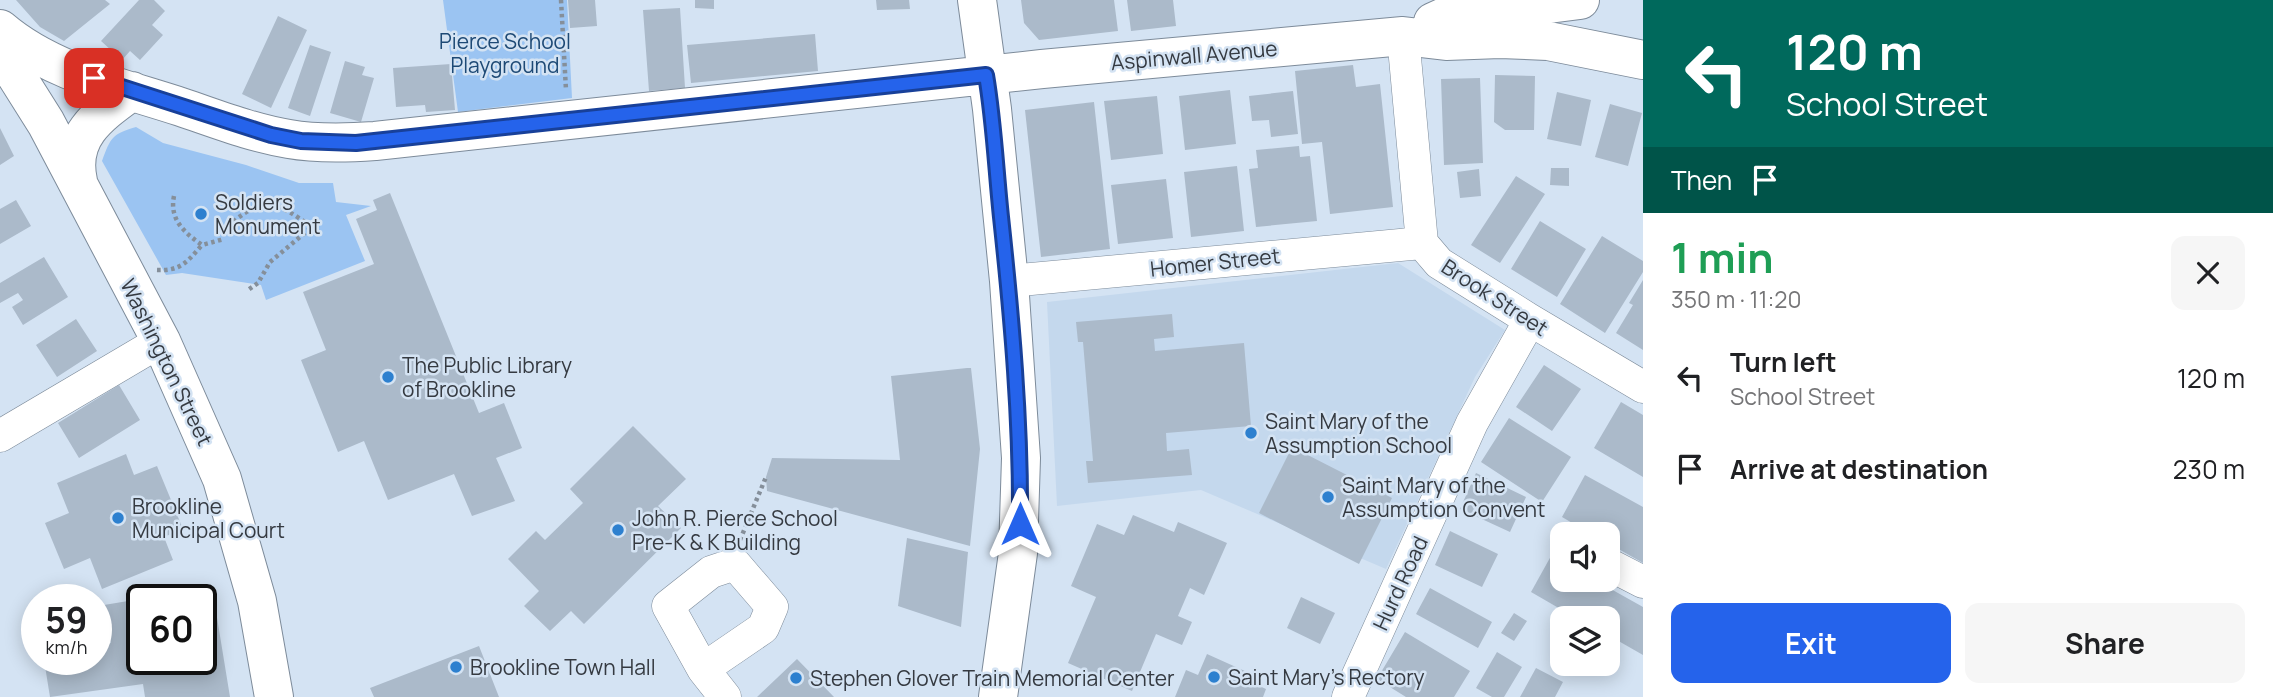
<!DOCTYPE html>
<html lang="en">
<head>
<meta charset="utf-8">
<style>
  :root { --surface:#fff; --page:#f6f6f6; --text:#202124; --muted:#757577; --accent:#2563eb }
  body { margin:0; font-family:Manrope,sans-serif; background:var(--page); color:var(--text); height:100vh; display:flex; flex-direction:column; font-size:26px; white-space:nowrap }
  * { box-sizing:border-box; margin:0 }
  p { font-size:23px; color:var(--muted) }
  .icon { flex:none; width:38px; height:38px; fill:none; stroke:currentColor; stroke-width:2; stroke-linecap:round; stroke-linejoin:round }
  .map { position:relative; flex:1; overflow:hidden }
  .side { display:flex; flex-direction:column; background:var(--surface); width:630px }
  .side>* { flex:none }
  .guide { background:#00695c; color:#fff; overflow:hidden }
  .fabs { position:absolute; left:1550px; top:522px; display:grid; gap:14px }
  .fabs a { display:grid; place-items:center; width:70px; height:70px; border-radius:14px; background:var(--surface); box-shadow:0 4px 18px #0003; font-size:35px }
  .speed { position:absolute; left:21px; top:584px; display:flex; gap:14px; font-size:35px; font-weight:700; text-align:center }
  .speed>* { display:grid; place-content:center; width:91px; height:91px; border-radius:50%; background:var(--surface); box-shadow:0 4px 18px #0003; line-height:1 }
  .speed small { font-size:18px; font-weight:400 }
  .speed .limit { border:4px solid #111; border-radius:10px; background:#fff; color:#111 }
  .pin { position:absolute; display:grid; place-items:center; width:60px; height:60px; color:#fff; margin:-30px; border-radius:14px; box-shadow:0 4px 10px #0006 }
  .me { position:absolute; width:77px; margin:-38px; rotate:0deg; stroke-linejoin:round; filter:drop-shadow(0 0 5px #0008) }
  .turn { display:flex; align-items:center; gap:24px; height:147px; padding:0 28px; font-size:32px }
  .turn .icon { width:91px; height:91px; stroke-width:2.5 }
  .turn b { display:block; font-size:49px; line-height:60px }
  .then { display:flex; align-items:center; height:66px; padding:0 28px; background:#0003; gap:14px; font-size:26px }
  .round { display:grid; place-items:center; flex:none; width:74px; height:74px; border-radius:14px; background:var(--page) }
  .headline { display:flex; align-items:center; justify-content:space-between; height:119px; padding:0 28px }
  h1 { font-size:42px; font-weight:700; line-height:52px; color:#1e9e55 }
  .button { display:flex; gap:14px; margin-top:auto; padding:14px 28px }
  .button a { flex:1; height:80px; border-radius:14px; background:var(--accent); color:#fff; font-size:28px; font-weight:700; line-height:80px; text-align:center }
  .button a+a { background:var(--page); color:var(--text) }
  ul { padding:0; list-style:none }
  li { display:flex; align-items:center; gap:21px; height:91px; padding:0 28px }
  li div { flex:1 }
  li b { display:block; font-size:26px }
  li em { font-style:normal }
  main { display:flex; flex:1; min-height:0 }
  .map>svg:first-child { display:block }
  .built { fill:#c4d8ed }
  .green { fill:#9bc4f2 }
  .building { fill:#abbaca; fill-rule:evenodd }
  .lines { fill:none; stroke-linecap:round; stroke-linejoin:round }
  .minor-casing { stroke:#7d8b9a; stroke-width:33 }
  .major-casing { stroke:#7d8b9a; stroke-width:40 }
  .path { stroke:#858f9a; stroke-width:4.5; stroke-dasharray:3.5 3.5; stroke-linecap:butt }
  .minor { stroke:#fff; stroke-width:32 }
  .major { stroke:#fff; stroke-width:38 }
  .route-casing { stroke:#184099; stroke-width:18 }
  .route { stroke:#2563eb; stroke-width:12 }
  .poi-dot { fill:#2d80cf; stroke:#d4e3f3; stroke-width:2.5 }
  .labels { text-anchor:middle; dominant-baseline:central; stroke-width:5; stroke-linejoin:round; paint-order:stroke }
  .park-label { font-size:21px; fill:#1d4975; stroke:#d4e3f3 }
  .street-label { font-size:21px; fill:#353a41; stroke:#d4e3f3 }
  .poi-label { font-size:21px; fill:#353a41; stroke:#d4e3f3; text-anchor:start }
</style>
</head>
<body>
<main>
<div class="map">
<svg width="1643" height="697" viewBox="0 0 1643 697">
  <rect width="100%" height="100%" fill="#d4e3f3"/>
  <!-- built -->
  <path class="built" d="M 1398,263 L 1505,330 L 1475,377 L 1386,569 L 1201,490 L 1057,506 L 1047,302 Z"/>
  <!-- green -->
  <path class="green" d="M 443,0 L 567,0 L 572,98 L 458,112 Z
    M 136,127 L 163,143 L 246,165 L 299,183 L 333,183 L 336,202 L 371,206 L 346,215 L 365,261 L 266,300 L 261,285 L 182,273 L 166,275 L 102,161 C 111,137 112,134 136,127 Z"/>
  <!-- building -->
  <path class="building" d="M 16,0 L 105,0 L 110,4 L 64,41 L 40,27 Z
    M 139,0 L 154,0 L 165,11 L 152,25 L 163,35 L 140,60 L 130,51 L 122,60 L 101,41 Z
    M 568,0 L 595,0 L 597,26 L 570,28 Z
    M 695,0 L 714,0 L 714,9 L 695,8 Z
    M 876,0 L 909,0 L 910,9 L 877,10 Z
    M 1021,0 L 1114,0 L 1118,31 L 1039,40 L 1024,23 Z
    M 1127,0 L 1173,0 L 1176,26 L 1131,31 Z
    M 680,8 L 685,88 L 649,91 L 643,10 Z
    M 278,16 L 307,30 L 271,108 L 242,94 Z
    M 815,34 L 818,71 L 691,83 L 687,45 Z
    M 310,45 L 331,52 L 310,116 L 288,108 Z
    M 345,61 L 365,67 L 362,75 L 374,78 L 361,122 L 330,113 Z
    M 451,64 L 455,110 L 426,112 L 425,105 L 396,107 L 393,68 Z
    M 1353,65 L 1356,87 L 1380,84 L 1393,207 L 1330,214 L 1322,142 L 1302,144 L 1295,71 Z
    M 1495,75 L 1535,76 L 1534,130 L 1505,130 L 1494,122 Z
    M 1480,78 L 1483,163 L 1444,165 L 1441,79 Z
    M 1230,90 L 1236,144 L 1185,150 L 1179,96 Z
    M 1293,91 L 1298,134 L 1271,137 L 1269,120 L 1252,121 L 1249,96 Z
    M 1557,92 L 1591,100 L 1581,146 L 1547,139 Z
    M 1157,96 L 1163,154 L 1111,160 L 1104,101 Z
    M 1094,102 L 1110,249 L 1041,257 L 1025,110 Z
    M 1610,104 L 1642,113 L 1628,166 L 1595,157 Z
    M 0,128 L 14,156 L 0,165 Z
    M 1299,146 L 1300,157 L 1310,156 L 1317,221 L 1256,227 L 1249,169 L 1258,168 L 1256,150 Z
    M 1237,166 L 1244,231 L 1191,237 L 1184,172 Z
    M 1551,168 L 1569,168 L 1569,186 L 1550,185 Z
    M 1479,169 L 1481,196 L 1460,198 L 1457,172 Z
    M 1516,176 L 1545,194 L 1500,263 L 1471,245 Z
    M 1166,179 L 1173,238 L 1118,244 L 1111,185 Z
    M 390,193 L 479,413 L 504,403 L 522,448 L 496,458 L 515,501 L 472,516 L 454,474 L 388,500 L 364,441 L 338,452 L 301,360 L 326,350 L 303,292 L 374,264 L 356,219 L 377,210 L 373,200 Z
    M 16,200 L 31,226 L 0,244 L 0,209 Z
    M 1540,221 L 1586,249 L 1557,297 L 1511,269 Z
    M 1602,236 L 1643,261 L 1643,272 L 1605,333 L 1560,304 Z
    M 44,257 L 68,297 L 23,325 L 12,307 L 23,300 L 18,293 L 0,303 L 0,283 Z
    M 1643,280 L 1643,350 L 1616,333 L 1633,305 L 1629,303 Z
    M 1172,314 L 1174,337 L 1154,339 L 1155,351 L 1244,343 L 1251,426 L 1166,433 L 1167,451 L 1189,449 L 1192,475 L 1088,483 L 1086,461 L 1093,461 L 1083,342 L 1078,342 L 1076,322 Z
    M 76,319 L 97,351 L 57,377 L 36,345 Z
    M 1544,365 L 1581,389 L 1552,431 L 1516,407 Z
    M 967,368 L 971,368 L 980,449 L 970,546 L 767,491 L 766,477 L 772,458 L 900,460 L 891,376 Z
    M 119,385 L 140,420 L 79,458 L 58,423 Z
    M 1621,402 L 1643,415 L 1643,477 L 1594,448 Z
    M 1509,418 L 1571,457 L 1542,502 L 1481,462 Z
    M 633,426 L 686,479 L 658,506 L 681,528 L 584,624 L 571,611 L 550,631 L 524,606 L 539,591 L 508,559 L 536,531 L 545,540 L 583,503 L 570,489 Z
    M 1292,447 L 1392,498 L 1359,564 L 1259,513 Z
    M 126,454 L 134,475 L 157,466 L 183,529 L 164,537 L 173,560 L 102,589 L 90,558 L 64,569 L 45,523 L 69,513 L 57,483 Z
    M 1476,473 L 1526,497 L 1510,532 L 1460,509 Z
    M 1585,475 L 1643,507 L 1643,563 L 1608,543 L 1608,534 L 1591,534 L 1562,517 Z
    M 1133,515 L 1174,532 L 1178,522 L 1227,543 L 1204,595 L 1190,588 L 1178,616 L 1192,622 L 1182,645 L 1156,634 L 1132,691 L 1068,663 L 1096,597 L 1071,586 L 1097,524 L 1124,535 Z
    M 1450,531 L 1498,554 L 1482,587 L 1435,565 Z
    M 907,538 L 968,552 L 961,627 L 898,606 Z
    M 1551,556 L 1563,562 L 1563,579 L 1593,579 L 1643,607 L 1643,655 L 1608,635 L 1608,618 L 1576,618 L 1531,592 Z
    M 212,587 L 230,697 L 145,697 L 143,684 L 50,697 L 44,660 L 96,660 L 96,646 L 111,643 L 104,605 ZM 142,600 L 201,600 L 201,660 L 142,660 Z
    M 1430,588 L 1492,622 L 1478,648 L 1416,614 Z
    M 1301,597 L 1335,613 L 1320,644 L 1287,628 Z
    M 1514,613 L 1527,621 L 1514,641 L 1501,633 Z
    M 1405,632 L 1470,671 L 1454,697 L 1406,697 L 1377,679 Z
    M 479,646 L 499,697 L 374,697 L 370,688 Z
    M 1497,652 L 1522,667 L 1504,697 L 1492,697 L 1476,688 Z
    M 1207,654 L 1247,672 L 1244,679 L 1266,689 L 1263,697 L 1175,697 L 1186,670 L 1198,675 Z
    M 797,659 L 834,697 L 757,697 Z
    M 1536,668 L 1563,682 L 1555,697 L 1520,697 Z"/>
  <g class="lines">
    <defs>
      <path id="minor" d="M 1403,36 L 1422,243 L 1439,263 L 1530,320 L 1643,387
        M 1009,281 L 1422,243
        M 0,436 L 161,341
        M 1608,564 L 1643,582
        M 703,669 L 763,628 L 772,607 L 735,564 L 711,572 L 668,606 L 703,669 L 725,697
        M 1348,697 L 1472,423 L 1530,320"/>
      <path id="major" d="M 977,0 L 992,109 L 1009,281 L 1021,458 L 1018,553 L 998,697
        M 1433,22 L 1444,17 L 1580,0
        M 0,29 C 50,72 120,87 181,107 C 217,119 252,133 289,139 C 317,144 346,143 375,141 L 1042,69 L 1403,36 L 1446,41 L 1500,39 L 1548,41 L 1643,60
        M 0,50 L 46,123 L 161,341 L 222,479 L 257,601 L 274,697
        M 78,181 C 68,136 99,115 132,91"/>
    </defs>
    <!-- minor casing -->
    <use href="#minor" class="minor-casing"/>
    <!-- major casing -->
    <use href="#major" class="major-casing"/>
    <!-- path -->
    <path class="path" d="M 561,0 L 566,90
      M 174,196 C 169,220 185,233 202,245 L 224,239
      M 228,226 C 264,195 275,201 312,227 L 270,262 L 258,283 L 248,290
      M 157,270 C 181,271 187,262 202,245
      M 740,540 L 766,477"/>
    <!-- minor -->
    <use href="#minor" class="minor"/>
    <!-- major -->
    <use href="#major" class="major"/>
  </g>
  <g class="lines">
    <defs>
      <path id="route" d="M 94,78 L 271,135 L 301,141 L 356,143 L 986,75 C 994,122 996,170 1001,217 C 1012,319 1021,422 1020,524"/>
    </defs>
    <!-- route casing -->
    <use href="#route" class="route-casing"/>
    <!-- route -->
    <use href="#route" class="route"/>
  </g>
  <!-- markers -->
  <g class="poi-dot">
    <circle cx="201" cy="214" r="7"/>
    <circle cx="388" cy="377" r="7"/>
    <circle cx="1251" cy="433" r="7"/>
    <circle cx="1328" cy="497" r="7"/>
    <circle cx="118" cy="518" r="7"/>
    <circle cx="618" cy="530" r="7"/>
    <circle cx="456" cy="667" r="7"/>
    <circle cx="1214" cy="677" r="7"/>
    <circle cx="796" cy="678" r="7"/>
  </g>
  <g class="labels">
    <!-- park labels -->
    <g class="park-label">
      <text x="505" y="41">Pierce School<tspan x="505" dy="24">Playground</tspan></text>
    </g>
    <!-- street labels -->
    <g class="street-label">
      <text transform="translate(1194 55) rotate(-5)">Aspinwall Avenue</text>
      <text transform="translate(1215 262) rotate(-6)">Homer Street</text>
      <text transform="translate(1495 297) rotate(33)">Brook Street</text>
      <text transform="translate(167 362) rotate(64)">Washington Street</text>
      <text transform="translate(1400 583) rotate(-65)">Hurd Road</text>
    </g>
    <!-- poi labels -->
    <g class="poi-label">
      <text x="215" y="202">Soldiers<tspan x="215" dy="24">Monument</tspan></text>
      <text x="402" y="365">The Public Library<tspan x="402" dy="24">of Brookline</tspan></text>
      <text x="1265" y="421">Saint Mary of the<tspan x="1265" dy="24">Assumption School</tspan></text>
      <text x="1342" y="485">Saint Mary of the<tspan x="1342" dy="24">Assumption Convent</tspan></text>
      <text x="132" y="506">Brookline<tspan x="132" dy="24">Municipal Court</tspan></text>
      <text x="632" y="518">John R. Pierce School<tspan x="632" dy="24">Pre-K &amp; K Building</tspan></text>
      <text x="470" y="667">Brookline Town Hall</text>
      <text x="1228" y="677">Saint Mary's Rectory</text>
      <text x="810" y="678">Stephen Glover Train Memorial Center</text>
    </g>
  </g>
</svg>
<div class="fabs">
<a><svg class="icon" aria-label="sound" viewBox="0 0 24 24"><path d="M4 9h4l5-4v14l-5-4H4zM17 9q2 3 0 6"/></svg></a>
<a><svg class="icon" aria-label="layers" viewBox="0 0 24 24"><path d="M12 4l9 5-9 5-9-5zM3 14l9 5 9-5"/></svg></a>
</div>
<div class="speed"><div>59<small>km/h</small></div><div class="limit">60</div></div>
<div class="pin" style="left:94px;top:78px;background:#d93025"><svg class="icon" aria-label="arrive" viewBox="0 0 24 24"><path d="M6 21V4h12l-3 4 3 4H6"/></svg></div>
<svg class="me" style="left:1020px;top:524px" viewBox="-20 -20 40 40"><path d="M0-17L14 15 0 8-14 15z" fill="#2563eb" stroke="#fff" stroke-width="4"/></svg>
</div>
<section class="side">
<div class="guide">
<div class="turn"><svg class="icon" aria-label="left" viewBox="0 0 24 24"><path d="M17 20v-9H6M10 6l-5 5 5 5"/></svg><div><b>120 m</b>School Street</div></div>
<div class="then">Then<svg class="icon" aria-label="arrive" viewBox="0 0 24 24"><path d="M6 21V4h12l-3 4 3 4H6"/></svg></div>
</div>
<div class="headline"><div><h1>1 min</h1><p>350 m · 11:20</p></div><a class="round"><svg class="icon" aria-label="close" viewBox="0 0 24 24"><path d="M6 6l12 12M18 6L6 18"/></svg></a></div>
<ul>
<li><svg class="icon" aria-label="left" viewBox="0 0 24 24"><path d="M17 20v-9H6M10 6l-5 5 5 5"/></svg><div><b>Turn left</b><p>School Street</p></div><em>120 m</em></li>
<li><svg class="icon" aria-label="arrive" viewBox="0 0 24 24"><path d="M6 21V4h12l-3 4 3 4H6"/></svg><div><b>Arrive at destination</b></div><em>230 m</em></li>
</ul>
<div class="button"><a>Exit</a><a>Share</a></div>
</section>
</main>
</body>
</html>
